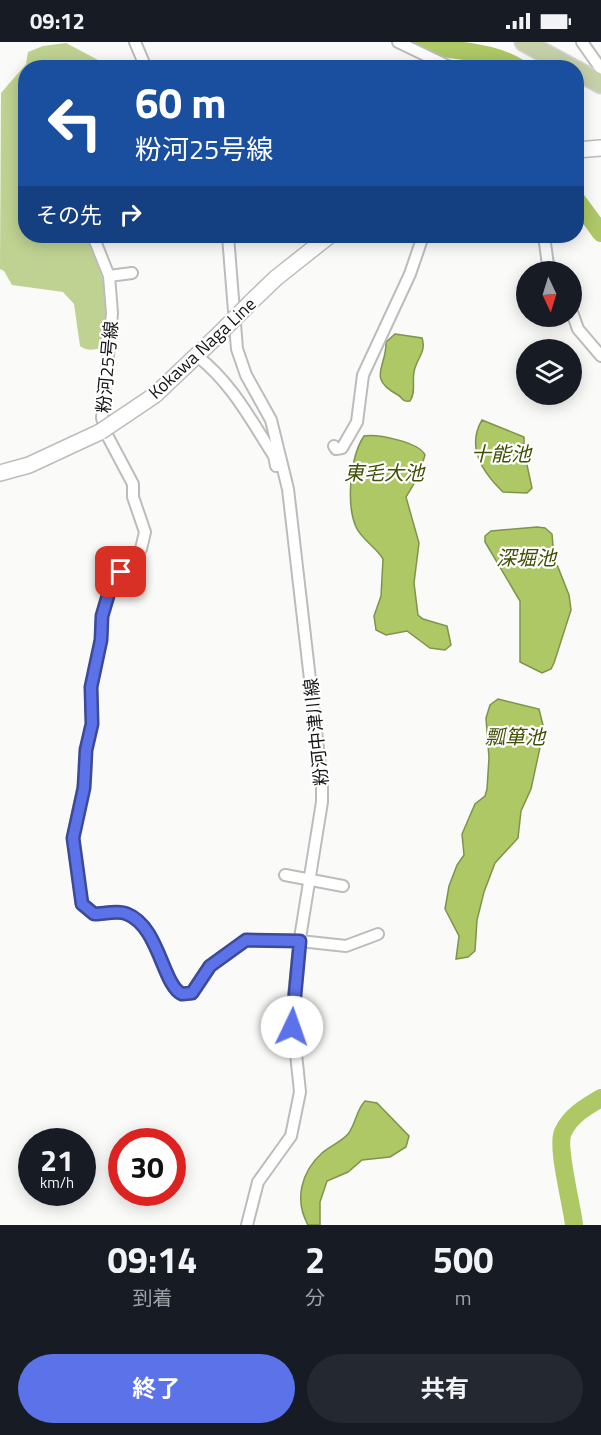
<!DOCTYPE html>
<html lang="ja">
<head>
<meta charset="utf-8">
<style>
  :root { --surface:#171b24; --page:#242831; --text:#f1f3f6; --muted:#9ea1a6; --accent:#5c72e9 }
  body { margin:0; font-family:"Titillium Web","Noto Sans JP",sans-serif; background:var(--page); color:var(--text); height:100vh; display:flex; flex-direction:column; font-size:22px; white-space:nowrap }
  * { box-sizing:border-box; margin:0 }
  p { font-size:20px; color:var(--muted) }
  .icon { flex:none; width:33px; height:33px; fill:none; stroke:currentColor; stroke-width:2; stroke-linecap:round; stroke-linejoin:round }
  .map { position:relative; height:1183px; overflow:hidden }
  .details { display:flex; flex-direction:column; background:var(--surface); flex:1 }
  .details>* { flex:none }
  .banner { position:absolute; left:18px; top:18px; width:566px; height:183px; border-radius:24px; box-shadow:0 3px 15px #0003; background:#1a4fa0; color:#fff; overflow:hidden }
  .needle { width:39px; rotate:176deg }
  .buttons { position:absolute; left:516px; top:219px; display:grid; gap:12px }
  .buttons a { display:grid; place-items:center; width:66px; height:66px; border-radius:50%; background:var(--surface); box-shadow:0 3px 15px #0003; font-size:30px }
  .speed { position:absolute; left:18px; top:1086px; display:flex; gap:12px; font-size:30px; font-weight:700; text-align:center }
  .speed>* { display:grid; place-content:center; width:78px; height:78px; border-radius:50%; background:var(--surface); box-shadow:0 3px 15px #0003; line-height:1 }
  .speed small { font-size:15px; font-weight:400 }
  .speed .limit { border:9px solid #d22; background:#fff; color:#111 }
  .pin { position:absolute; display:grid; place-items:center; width:51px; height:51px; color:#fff; margin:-26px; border-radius:12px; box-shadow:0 3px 9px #0006 }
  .me { position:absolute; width:66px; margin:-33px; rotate:3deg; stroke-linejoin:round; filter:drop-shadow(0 0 4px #0008) }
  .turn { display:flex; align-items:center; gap:21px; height:126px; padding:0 18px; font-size:27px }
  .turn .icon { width:78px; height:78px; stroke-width:2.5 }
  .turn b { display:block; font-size:42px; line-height:51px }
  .then { display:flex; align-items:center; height:57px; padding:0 18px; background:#0003; gap:12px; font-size:22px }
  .eta { display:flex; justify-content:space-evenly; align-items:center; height:102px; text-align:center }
  .eta b { font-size:36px; font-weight:700; line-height:42px }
  .button { display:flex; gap:12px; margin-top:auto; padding:12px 18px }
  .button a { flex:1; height:69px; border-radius:36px; background:var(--accent); color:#fff; font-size:24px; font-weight:700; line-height:69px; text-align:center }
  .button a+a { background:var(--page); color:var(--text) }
  .status { display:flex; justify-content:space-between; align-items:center; height:42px; padding:0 30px; background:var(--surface); direction:ltr }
  .status svg { height:16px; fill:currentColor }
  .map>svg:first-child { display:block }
  .green { fill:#bfd292 }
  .water { fill:#adc865; stroke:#7f934d; stroke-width:1.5 }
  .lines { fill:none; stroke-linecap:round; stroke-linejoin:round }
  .river { stroke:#adc865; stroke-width:18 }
  .minor-casing { stroke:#bcbdba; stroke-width:14 }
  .secondary-casing { stroke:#bcbdba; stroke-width:18 }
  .primary-casing { stroke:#d5d5d5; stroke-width:21 }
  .minor { stroke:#fff; stroke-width:10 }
  .secondary { stroke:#fff; stroke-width:15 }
  .primary { stroke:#c6d1aa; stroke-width:18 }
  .secondary-bridge-casing { stroke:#bcbdba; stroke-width:18; stroke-linecap:butt }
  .secondary-bridge { stroke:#fff; stroke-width:15 }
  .route-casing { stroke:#3c4a97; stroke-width:15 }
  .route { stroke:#5c72e9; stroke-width:10 }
  .labels { text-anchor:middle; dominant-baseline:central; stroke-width:4.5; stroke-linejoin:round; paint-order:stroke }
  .street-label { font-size:18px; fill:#151615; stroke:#fff }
  .water-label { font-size:20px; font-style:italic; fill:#3f4f03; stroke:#fff }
</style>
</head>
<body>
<div class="status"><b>09:12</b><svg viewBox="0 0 49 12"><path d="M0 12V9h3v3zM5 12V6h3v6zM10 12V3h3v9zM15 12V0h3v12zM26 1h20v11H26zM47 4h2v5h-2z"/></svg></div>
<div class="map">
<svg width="601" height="1183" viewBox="0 0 601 1183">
  <rect width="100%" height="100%" fill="#fafbf8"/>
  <!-- green -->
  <path class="green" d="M 66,1 L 100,19 L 104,25 L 26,26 L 26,194 L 86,194 C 101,224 117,273 100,306 C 93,308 86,309 80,304 L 74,262 L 63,250 L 12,243 L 4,229 L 0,227 L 1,51 L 26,22 L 28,10 L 43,4 Z"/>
  <!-- water -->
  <path class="water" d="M 395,292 L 422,296 C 427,310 416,317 414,330 C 412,340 416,351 410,359 C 402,360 403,356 398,353 C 366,336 387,325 386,300 Z
    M 482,378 L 524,395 L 524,409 L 532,446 L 527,451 L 503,450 C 483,431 466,405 482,378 Z
    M 364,394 C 378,392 419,400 425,413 L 418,435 L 406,455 L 419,501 L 414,541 L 418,573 L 423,577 L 447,584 L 451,603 L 445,608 L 430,606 L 407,589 L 386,593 L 376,588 L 374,574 L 381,554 L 383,517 C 376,505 362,498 356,485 C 346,462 350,415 364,394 Z
    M 537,485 L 545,486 L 552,492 L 554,515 L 569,553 L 571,568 L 554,621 L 551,627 L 542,631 L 520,620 L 520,559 L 485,500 L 485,494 L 491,489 Z
    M 498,657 L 539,667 L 544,687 L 531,747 L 521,769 L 518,796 L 495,821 L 484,850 L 477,878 L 475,909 L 468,915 L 456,917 L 459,894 L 445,867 L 449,844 L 457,823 L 464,813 L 462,792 L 475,762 L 485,754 L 487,747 L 489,716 L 486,676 L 490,663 Z
    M 365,1059 L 377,1061 L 409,1094 L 406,1105 L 390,1115 L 362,1118 L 348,1130 L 327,1139 L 320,1160 L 320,1183 L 308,1183 C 294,1158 301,1130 322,1111 C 330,1104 341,1100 348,1092 C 356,1082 356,1068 365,1059 Z"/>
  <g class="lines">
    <!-- river -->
    <path class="river" d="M 420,0 C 454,12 487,6 519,26
      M 576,157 L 601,191
      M 574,1183 C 572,1163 556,1104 563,1090 C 570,1074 587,1064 601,1056"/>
    <defs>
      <path id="minor" d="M 135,0 L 146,26
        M 398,0 L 452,26
        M 582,0 L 601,27
        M 93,194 L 109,234 L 112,271 L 102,376 L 107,393 L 133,442 L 133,455 L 145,490 L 141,507 L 110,547 L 102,574 L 101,598 L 91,645 L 92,683 L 86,708 L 85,737 L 73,796 L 82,862 L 94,872 C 103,872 119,868 127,872 C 159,884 163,945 182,952 L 192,951 L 210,924 L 246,898 L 300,899 L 346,904 L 378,892
        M 228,194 L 237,307 L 246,333 L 271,378 L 288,447 L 322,741 L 322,760 L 300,896 L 292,973 L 300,1050 L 291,1094 L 258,1140 L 247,1183
        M 544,194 L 549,230
        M 109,234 L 132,231
        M 572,270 L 578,287 L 601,314
        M 197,314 C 231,340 251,378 274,414 L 276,424
        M 334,404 L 336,407 L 342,406 L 357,380 L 363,333 L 410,232 L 423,194
        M 285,833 L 343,844"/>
      <path id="secondary" d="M 576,108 L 601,106
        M 252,259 L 276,236 L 329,194
        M 155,353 L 216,295
        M 0,431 L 29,423 L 100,390"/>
      <path id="primary" d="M 524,0 L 572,26
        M 576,28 L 601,42"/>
    </defs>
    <!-- minor casing -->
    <use href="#minor" class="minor-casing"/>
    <!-- secondary casing -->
    <use href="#secondary" class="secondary-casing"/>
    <!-- primary casing -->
    <use href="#primary" class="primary-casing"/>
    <!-- minor -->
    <use href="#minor" class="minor"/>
    <!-- secondary -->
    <use href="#secondary" class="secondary"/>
    <!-- primary -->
    <use href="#primary" class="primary"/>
    <defs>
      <path id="secondary-bridge" d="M 216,295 L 252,259
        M 100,390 L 155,353"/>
    </defs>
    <!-- secondary-bridge casing -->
    <use href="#secondary-bridge" class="secondary-bridge-casing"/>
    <!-- secondary-bridge -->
    <use href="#secondary-bridge" class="secondary-bridge"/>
  </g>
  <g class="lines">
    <defs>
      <path id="route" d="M 121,530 L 110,547 L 102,574 L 101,598 L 91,645 L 92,682 L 86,708 L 84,746 L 73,796 L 82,862 L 94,872 C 103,872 119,868 127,872 C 159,884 163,944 182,952 L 192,951 L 210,924 L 246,898 L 300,899 L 292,985"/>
    </defs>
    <!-- route casing -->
    <use href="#route" class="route-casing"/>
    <!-- route -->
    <use href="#route" class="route"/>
  </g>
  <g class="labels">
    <!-- street labels -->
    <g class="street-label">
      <text transform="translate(202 306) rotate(-43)">Kokawa Naga Line</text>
      <text transform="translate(107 325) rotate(-85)">粉河25号線</text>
      <text transform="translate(316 690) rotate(-96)">粉河中津川線</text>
    </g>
    <!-- water labels -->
    <g class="water-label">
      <text x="501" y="411">十能池</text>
      <text x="384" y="430">東毛大池</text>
      <text x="526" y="515">深堀池</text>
      <text x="515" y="694">瓢箪池</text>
    </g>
  </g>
</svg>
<div class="buttons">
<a><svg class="needle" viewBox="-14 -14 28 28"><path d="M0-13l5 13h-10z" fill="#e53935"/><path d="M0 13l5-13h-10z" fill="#9ea1a6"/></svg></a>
<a><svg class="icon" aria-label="layers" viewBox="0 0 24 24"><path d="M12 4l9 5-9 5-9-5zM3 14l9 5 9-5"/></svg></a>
</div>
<div class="speed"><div>21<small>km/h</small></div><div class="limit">30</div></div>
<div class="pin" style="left:121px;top:530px;background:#d93025"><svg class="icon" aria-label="arrive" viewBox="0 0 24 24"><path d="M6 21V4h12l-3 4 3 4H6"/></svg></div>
<svg class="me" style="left:292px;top:985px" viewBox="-20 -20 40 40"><circle r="19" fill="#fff"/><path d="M0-13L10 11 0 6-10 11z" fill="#5c72e9"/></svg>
<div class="banner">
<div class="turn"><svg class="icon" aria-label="left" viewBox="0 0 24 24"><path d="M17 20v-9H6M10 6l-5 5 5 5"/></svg><div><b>60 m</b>粉河25号線</div></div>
<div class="then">その先<svg class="icon" aria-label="right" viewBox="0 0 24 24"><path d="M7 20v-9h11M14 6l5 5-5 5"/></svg></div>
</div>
</div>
<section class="details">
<div class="eta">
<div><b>09:14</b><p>到着</p></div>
<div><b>2</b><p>分</p></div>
<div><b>500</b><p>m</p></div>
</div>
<div class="button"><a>終了</a><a>共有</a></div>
</section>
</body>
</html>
